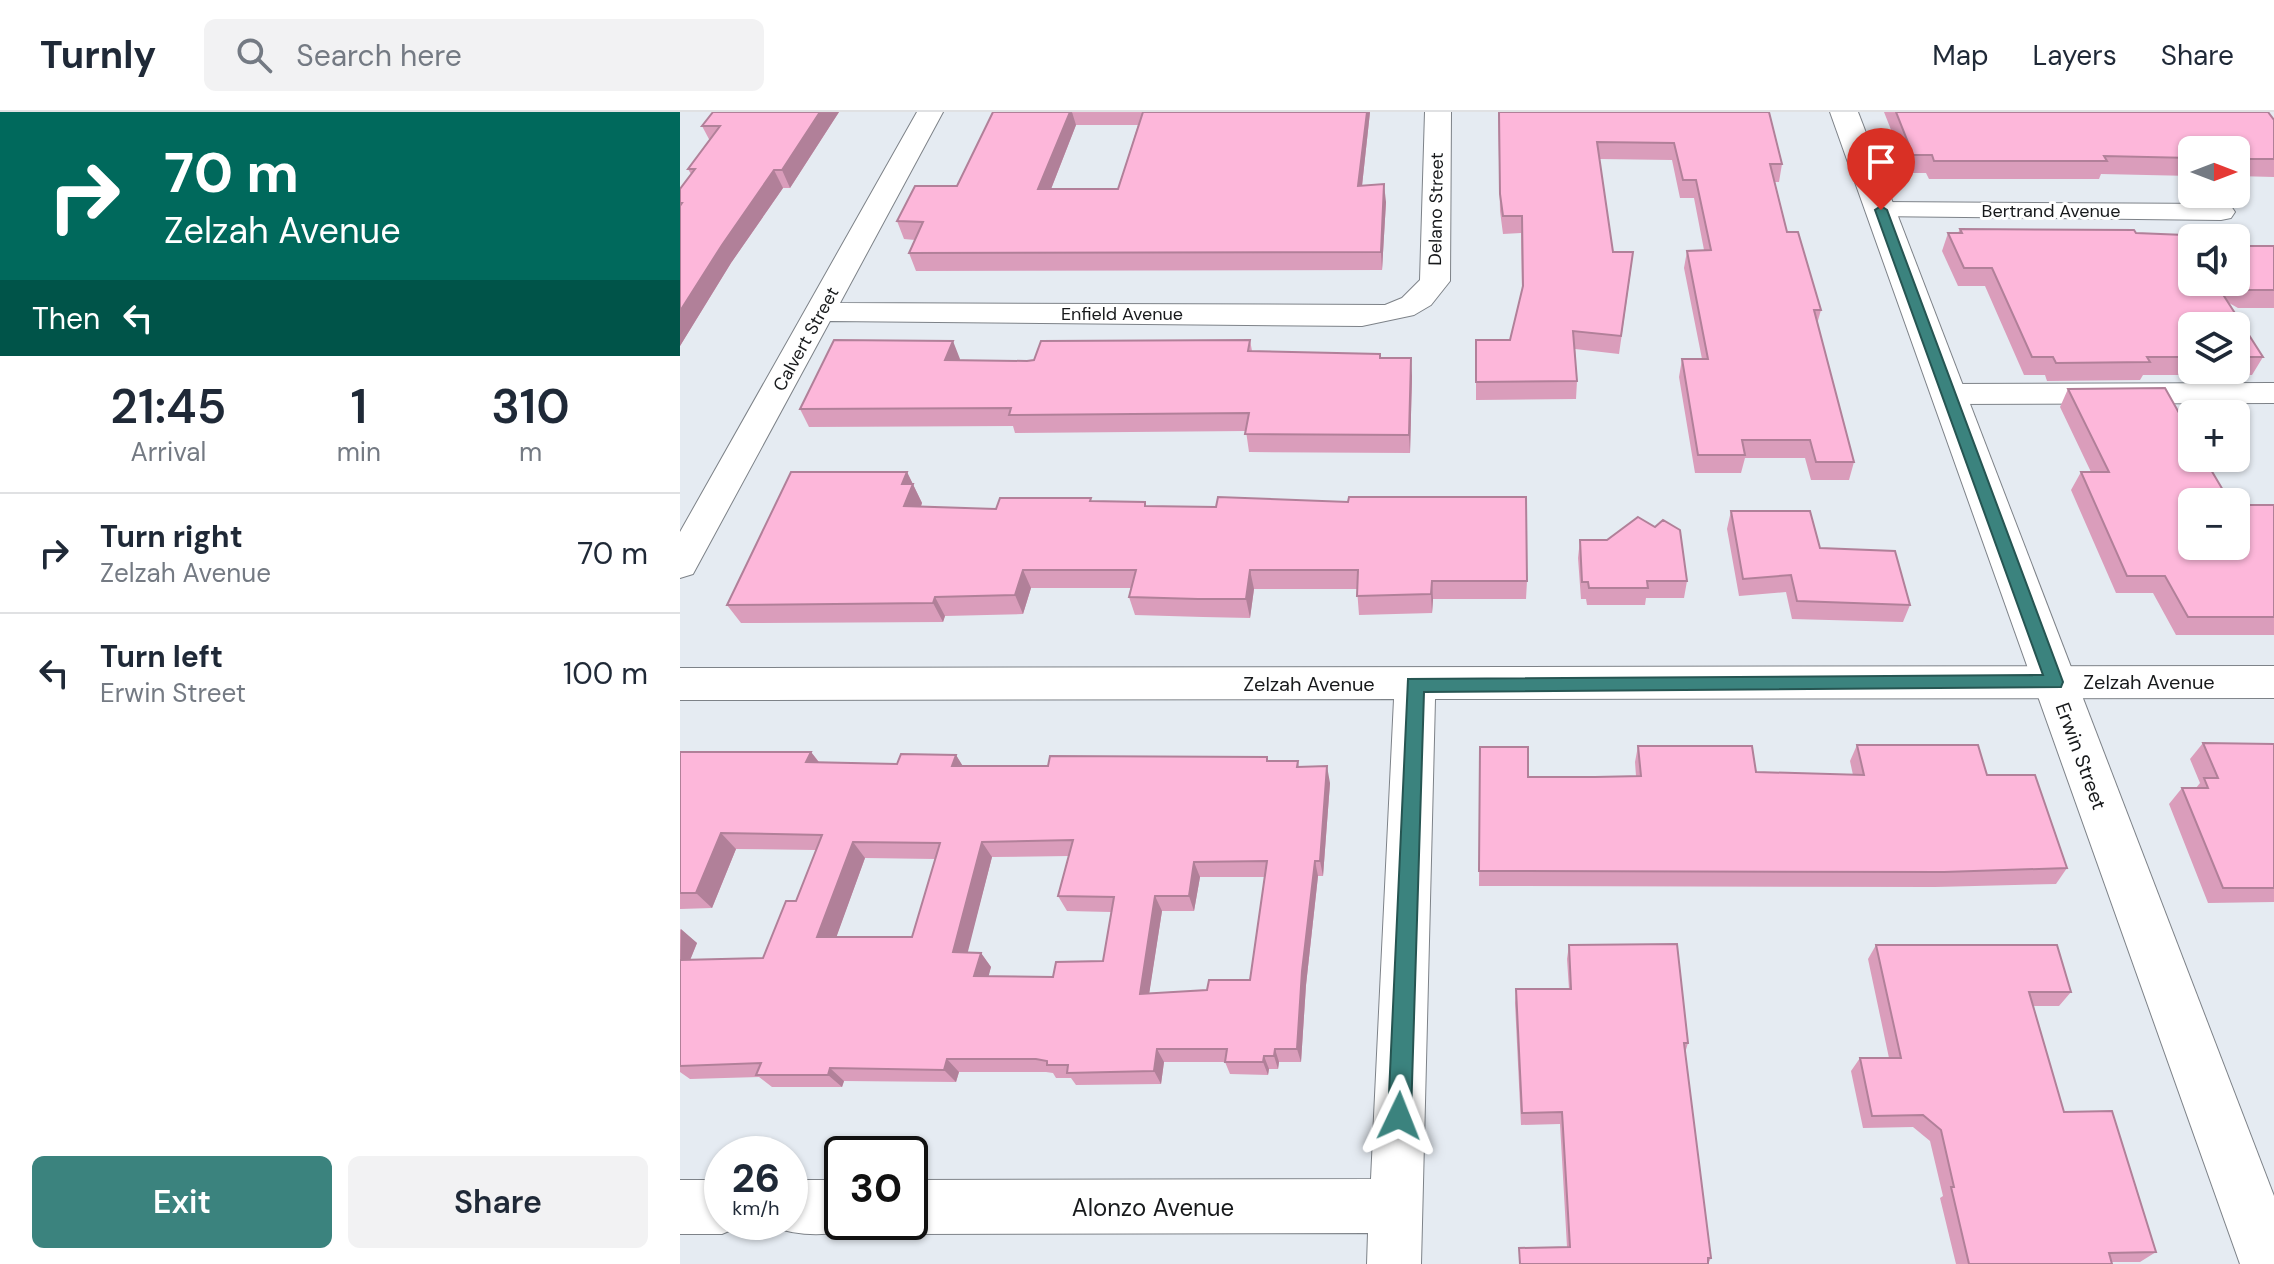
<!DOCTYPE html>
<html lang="en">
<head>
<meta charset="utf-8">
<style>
  :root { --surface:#fff; --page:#f2f2f3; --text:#1f2937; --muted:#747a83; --line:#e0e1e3; --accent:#3b837e }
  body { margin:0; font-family:"DM Sans",sans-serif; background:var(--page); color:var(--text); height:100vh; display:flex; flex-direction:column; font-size:30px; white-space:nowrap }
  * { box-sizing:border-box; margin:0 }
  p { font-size:26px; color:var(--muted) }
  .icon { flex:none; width:44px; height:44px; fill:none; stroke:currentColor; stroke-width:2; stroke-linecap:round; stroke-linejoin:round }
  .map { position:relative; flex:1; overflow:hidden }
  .sheet { display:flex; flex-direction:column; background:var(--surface); width:680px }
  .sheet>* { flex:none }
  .guide { background:#00695c; color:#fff; overflow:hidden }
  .needle { width:52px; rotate:90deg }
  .buttons { position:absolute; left:1498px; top:24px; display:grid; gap:16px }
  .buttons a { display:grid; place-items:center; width:72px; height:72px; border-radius:12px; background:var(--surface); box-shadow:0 2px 6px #0004; font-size:40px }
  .speed { position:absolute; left:24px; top:1024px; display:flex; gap:16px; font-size:40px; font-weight:700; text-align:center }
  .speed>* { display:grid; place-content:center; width:104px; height:104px; border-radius:50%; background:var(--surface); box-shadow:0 2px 6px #0004; line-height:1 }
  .speed small { font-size:20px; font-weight:400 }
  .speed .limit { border:4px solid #111; border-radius:12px; background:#fff; color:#111 }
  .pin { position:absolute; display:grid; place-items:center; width:68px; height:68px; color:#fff; margin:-82px -34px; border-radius:50% 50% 50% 0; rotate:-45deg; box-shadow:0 0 8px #0007 }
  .pin .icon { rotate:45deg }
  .me { position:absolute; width:88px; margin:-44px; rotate:2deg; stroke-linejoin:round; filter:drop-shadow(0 0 6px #0008) }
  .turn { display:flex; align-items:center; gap:28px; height:168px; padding:0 32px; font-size:36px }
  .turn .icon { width:104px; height:104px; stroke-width:2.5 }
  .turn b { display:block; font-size:56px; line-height:68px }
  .then { display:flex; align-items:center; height:76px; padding:0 32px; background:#0003; gap:16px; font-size:30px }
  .eta { display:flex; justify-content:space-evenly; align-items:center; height:136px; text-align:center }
  .eta b { font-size:48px; font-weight:600; line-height:56px }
  .cta { display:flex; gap:16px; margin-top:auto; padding:16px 32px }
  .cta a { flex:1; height:92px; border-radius:12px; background:var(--accent); color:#fff; font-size:32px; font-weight:600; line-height:92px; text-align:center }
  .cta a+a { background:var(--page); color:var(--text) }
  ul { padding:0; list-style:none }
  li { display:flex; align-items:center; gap:24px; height:120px; padding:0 32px; border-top:2px solid var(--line) }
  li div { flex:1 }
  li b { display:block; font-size:30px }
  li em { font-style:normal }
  header { display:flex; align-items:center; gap:48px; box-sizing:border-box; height:112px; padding:0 40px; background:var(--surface); border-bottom:2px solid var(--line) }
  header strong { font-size:38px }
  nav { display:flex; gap:44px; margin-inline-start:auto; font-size:28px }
  .search { width:560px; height:72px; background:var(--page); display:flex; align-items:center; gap:20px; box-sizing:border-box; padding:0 28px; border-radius:12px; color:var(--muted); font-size:30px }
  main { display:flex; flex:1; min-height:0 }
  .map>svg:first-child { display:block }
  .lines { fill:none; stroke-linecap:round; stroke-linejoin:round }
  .street-casing { stroke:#7d8288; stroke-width:2 }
  .secondary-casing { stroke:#7d8288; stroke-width:2 }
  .street { fill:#fff; fill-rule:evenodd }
  .secondary { fill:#fff; fill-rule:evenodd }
  .wall { fill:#da9dbb; fill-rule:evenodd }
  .shaded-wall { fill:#b18099 }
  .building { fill:#fdb7da; stroke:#b18099; stroke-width:2; fill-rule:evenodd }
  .route { fill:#3b837e; stroke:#265552; stroke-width:2 }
  .labels { text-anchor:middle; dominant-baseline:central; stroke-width:6; stroke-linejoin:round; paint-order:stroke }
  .far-street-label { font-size:18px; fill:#17191b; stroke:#fff }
  .street-label { font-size:20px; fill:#17191b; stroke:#fff }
  .near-street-label { font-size:24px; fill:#17191b; stroke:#fff }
</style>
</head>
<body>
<header>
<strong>Turnly</strong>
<div class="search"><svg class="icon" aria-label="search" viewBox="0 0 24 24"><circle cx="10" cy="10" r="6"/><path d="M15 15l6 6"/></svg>Search here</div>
<nav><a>Map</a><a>Layers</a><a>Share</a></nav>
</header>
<main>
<section class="sheet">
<div class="guide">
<div class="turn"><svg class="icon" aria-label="right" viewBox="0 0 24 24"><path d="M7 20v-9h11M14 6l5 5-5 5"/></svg><div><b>70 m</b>Zelzah Avenue</div></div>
<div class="then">Then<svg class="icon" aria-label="left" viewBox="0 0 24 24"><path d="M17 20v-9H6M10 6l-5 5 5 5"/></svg></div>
</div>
<div class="eta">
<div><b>21:45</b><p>Arrival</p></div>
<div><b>1</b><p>min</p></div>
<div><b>310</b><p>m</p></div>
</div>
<ul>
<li><svg class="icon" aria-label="right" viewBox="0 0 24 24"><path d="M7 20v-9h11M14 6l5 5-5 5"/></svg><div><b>Turn right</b><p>Zelzah Avenue</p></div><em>70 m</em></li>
<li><svg class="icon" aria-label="left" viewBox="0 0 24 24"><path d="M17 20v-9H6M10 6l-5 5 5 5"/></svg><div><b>Turn left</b><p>Erwin Street</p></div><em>100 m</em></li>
</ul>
<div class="cta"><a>Exit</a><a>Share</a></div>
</section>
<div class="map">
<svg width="1594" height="1152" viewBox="0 0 1594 1152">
  <rect width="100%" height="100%" fill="#e5ebf2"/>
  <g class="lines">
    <defs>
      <path id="street" d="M 237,0 L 263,0 L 160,191 L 705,193 L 722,186 L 740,168 L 745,0 L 771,0 L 770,169 L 751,193 L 734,203 L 682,214 L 150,209 L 13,462 L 0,466 L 0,420 Z
        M 1201,90 L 1541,92 L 1551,94 L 1555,100 L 1551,106 L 1541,108 L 1191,104 L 1187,98 L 1191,92 Z
        M 1594,271 L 1594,291 L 1268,292 L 1257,289 L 1252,282 L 1257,275 L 1268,272 Z
        M 1594,554 L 1594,586 L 755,587 L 741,1152 L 687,1152 L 688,1121 L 230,1122 L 210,1110 L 230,1110 L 230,1068 L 691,1067 L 714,587 L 0,588 L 0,556 Z
        M 0,1068 L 42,1068 L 42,1110 L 62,1110 L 61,1114 L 42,1122 L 0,1122 Z
        M 110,1068 L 162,1068 L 162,1110 L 182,1110 L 181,1114 C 153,1125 119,1125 91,1114 L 90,1110 L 110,1110 Z"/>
      <path id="secondary" d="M 1150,0 L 1178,0 L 1594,1084 L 1594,1152 L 1560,1152 Z"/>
    </defs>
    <!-- street casing -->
    <use href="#street" class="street-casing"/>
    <!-- secondary casing -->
    <use href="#secondary" class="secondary-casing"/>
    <!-- street -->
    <use href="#street" class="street"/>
    <!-- secondary -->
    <use href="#secondary" class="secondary"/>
  </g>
  <!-- wall -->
  <path class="wall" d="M 159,0 L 110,76 L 103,76 L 51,151 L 0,234 L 0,77 L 11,62 L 8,57 L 30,29 L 22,14 Z
    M 313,0 L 690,0 L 682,74 L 706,90 L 702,158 L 236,159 L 229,141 L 235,128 L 224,127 L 217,109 L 277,74 ZM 396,13 L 458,13 L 438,77 L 371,77 Z
    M 818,0 L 1089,0 L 1102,52 L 1099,70 L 1094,70 L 1107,120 L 1141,198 L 1137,212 L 1174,350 L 1169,368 L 1131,368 L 1125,346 L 1065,346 L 1061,361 L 1015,361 L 999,265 L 1002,247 L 1022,247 L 1004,156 L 1007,139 L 1024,138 L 1014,86 L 1000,86 L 992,48 L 919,47 L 933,140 L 951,158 L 939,242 L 895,237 L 897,269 L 896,287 L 796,288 L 796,228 L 830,228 L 842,178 L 841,121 L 823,122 L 820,99 Z
    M 1204,0 L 1588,0 L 1594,8 L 1594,65 L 1556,64 L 1556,38 L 1512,38 L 1512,64 L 1421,62 L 1419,67 L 1249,67 L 1246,61 L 1228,61 Z
    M 1280,117 L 1456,121 L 1512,170 L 1556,170 L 1594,134 L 1594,196 L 1558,196 L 1549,191 L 1583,245 L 1572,263 L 1463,263 L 1460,268 L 1367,269 L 1365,263 L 1344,263 L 1305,174 L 1278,174 L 1262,139 L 1268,121 L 1278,121 ZM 1512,214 L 1556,214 L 1556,258 L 1512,258 Z
    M 570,228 L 572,239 L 700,246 L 732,264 L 730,341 L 569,340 L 566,319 L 335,321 L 333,314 L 129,315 L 120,297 L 280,247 L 280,248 L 347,249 Z
    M 1388,277 L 1512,434 L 1594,393 L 1594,523 L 1496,523 L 1473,481 L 1436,481 L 1391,378 L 1401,360 L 1411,360 L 1380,295 Z
    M 227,360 L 242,391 L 241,395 L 316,397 L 412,389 L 465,390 L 466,394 L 847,469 L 846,487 L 753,487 L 752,501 L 679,503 L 677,477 L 574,477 L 570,506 L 523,505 L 455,503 L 449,485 L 451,476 L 351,476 L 343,502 L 265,504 L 263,510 L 61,511 L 47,493 Z
    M 1051,399 L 1140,436 L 1230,493 L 1223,510 L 1112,507 L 1106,480 L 1059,484 L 1047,417 Z
    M 900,428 L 1007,469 L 1004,486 L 966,486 L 965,493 L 907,493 L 906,487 L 901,487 L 898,446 Z
    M 1523,631 L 1594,632 L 1594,790 L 1528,791 L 1489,692 L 1502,676 L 1516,676 L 1520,671 L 1510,647 Z
    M 1177,633 L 1307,663 L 1387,756 L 1376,772 L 1255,775 L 799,774 L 800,635 L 848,665 L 915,665 L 956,664 L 955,650 L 958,634 L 1076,660 L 1173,663 L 1170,649 Z
    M 0,640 L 131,640 L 139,650 L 217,652 L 276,643 L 282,654 L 368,654 L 587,645 L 588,649 L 618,649 L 619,655 L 650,671 L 643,764 L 638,764 L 626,873 L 621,950 L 599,950 L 598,957 L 589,957 L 588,963 L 550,962 L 545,950 L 484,950 L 481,972 L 396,973 L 391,966 L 376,966 L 373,961 L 366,960 L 279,960 L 276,970 L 164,969 L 162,975 L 92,975 L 79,965 L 10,967 L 0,960 L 0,817 L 17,831 L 10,848 L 83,846 L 116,789 L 136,738 L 56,737 L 32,796 L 0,797 ZM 389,744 L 378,784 L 387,799 L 431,800 L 423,849 L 373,865 L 308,864 L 311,855 L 301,841 L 287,840 L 312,745 ZM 185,746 L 255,747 L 232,825 L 156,825 ZM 520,765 L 585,765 L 570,868 L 527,878 L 469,881 L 482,799 L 514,799 Z
    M 889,833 L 1008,931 L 1005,941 L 1031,1146 L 1028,1152 L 839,1152 L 839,1136 L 887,1135 L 880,1012 L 841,1013 L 835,891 L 836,877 L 889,877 L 887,847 Z
    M 1196,833 L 1391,880 L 1379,894 L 1353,894 L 1384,1000 L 1476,1140 L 1460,1150 L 1431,1150 L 1432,1152 L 1276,1152 L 1260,1086 L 1263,1084 L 1250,1029 L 1233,1015 L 1183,1016 L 1171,959 L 1180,946 L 1209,946 L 1188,847 Z"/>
  <!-- shaded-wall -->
  <path class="shaded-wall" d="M 140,0 L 159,0 L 110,76 L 102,58 Z
    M 390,0 L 392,0 L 396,13 L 364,95 L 358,77 Z
    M 687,0 L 690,0 L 680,92 L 678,74 Z
    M 94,58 L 103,76 L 51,151 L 0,234 L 0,199 L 42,133 Z
    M 704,72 L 706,90 L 702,158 L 701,140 Z
    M 273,229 L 280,247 L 272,266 L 265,248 Z
    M 731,246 L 732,264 L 730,341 L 729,323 Z
    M 227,360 L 242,391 L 233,413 L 224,394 L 222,372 Z
    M 343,458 L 351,476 L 343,502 L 335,483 Z
    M 570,458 L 574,477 L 570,506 L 566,487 Z
    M 752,469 L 753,487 L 752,501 L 751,482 Z
    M 255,485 L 265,504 L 263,510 L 253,491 Z
    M 131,640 L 144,657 L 126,650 Z
    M 276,643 L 286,659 L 272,654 Z
    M 647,654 L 650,671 L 643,764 L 640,749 Z
    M 41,721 L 56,737 L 32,796 L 16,781 Z
    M 173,730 L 185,746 L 151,840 L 137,825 Z
    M 302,730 L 312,745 L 284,855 L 273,840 Z
    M 635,749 L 638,764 L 626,873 L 621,950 L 617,937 L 622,859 Z
    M 514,750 L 520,765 L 514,799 L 509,784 Z
    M 475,784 L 482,799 L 467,896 L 460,882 Z
    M 1,817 L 17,831 L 4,863 L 0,859 Z
    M 301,841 L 311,855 L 305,878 L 294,864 Z
    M 477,937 L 484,950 L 481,972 L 474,959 Z
    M 595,937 L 599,950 L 598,957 L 594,944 Z
    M 584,944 L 589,957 L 588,963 L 583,950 Z
    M 267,947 L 279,960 L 276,970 L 264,958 Z
    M 150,956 L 164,969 L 162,975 L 148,963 Z"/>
  <!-- building -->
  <path class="building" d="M 33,0 L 140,0 L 102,58 L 94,58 L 42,133 L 0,199 L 0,94 L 2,91 L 0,91 L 0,77 L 15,57 L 8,57 L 40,14 L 22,14 Z
    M 313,0 L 390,0 L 358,77 L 438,77 L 463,0 L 687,0 L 678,74 L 704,72 L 701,140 L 229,141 L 243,110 L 217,109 L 235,74 L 277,74 Z
    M 819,0 L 1089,0 L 1102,52 L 1090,52 L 1107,120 L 1118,120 L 1141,198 L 1134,198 L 1174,350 L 1136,350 L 1130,328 L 1062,328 L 1065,343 L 1018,343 L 1002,247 L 1028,247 L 1007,139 L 1031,138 L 1016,68 L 1003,68 L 994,31 L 917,30 L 933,140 L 953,140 L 941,224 L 893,219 L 897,269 L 796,270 L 796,228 L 830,228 L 843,174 L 842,104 L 823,104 L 820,82 Z
    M 1216,0 L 1588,0 L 1594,8 L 1594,47 L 1556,47 L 1556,38 L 1512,38 L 1512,46 L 1424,44 L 1427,49 L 1254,49 L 1252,43 L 1233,43 Z
    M 1280,117 L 1454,118 L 1456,121 L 1505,123 L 1512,133 L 1512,170 L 1535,170 L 1583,245 L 1556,245 L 1556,214 L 1512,214 L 1512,245 L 1467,245 L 1470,250 L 1376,251 L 1373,245 L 1352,245 L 1312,156 L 1284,156 L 1268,121 L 1282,121 Z
    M 1556,134 L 1594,134 L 1594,178 L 1568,178 L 1553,170 L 1556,170 Z
    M 154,228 L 273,229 L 265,248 L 347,249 L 354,248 L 361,229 L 570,228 L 568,239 L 700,242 L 700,246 L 731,246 L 729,323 L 565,322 L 569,301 L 329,303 L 331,296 L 120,297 Z
    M 1485,276 L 1512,324 L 1512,346 L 1524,346 L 1550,390 L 1512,390 L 1512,434 L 1556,434 L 1556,393 L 1594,393 L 1594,505 L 1508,505 L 1485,464 L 1447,464 L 1401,360 L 1429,360 L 1388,277 Z
    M 111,360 L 227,360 L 222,372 L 233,372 L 224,394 L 316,397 L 320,386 L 411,386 L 410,389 L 465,390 L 465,394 L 536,395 L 538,385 L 668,390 L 669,385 L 846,385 L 847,469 L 752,469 L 751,482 L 677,484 L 678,458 L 570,458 L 566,487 L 518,487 L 449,485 L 456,458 L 343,458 L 335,483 L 255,485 L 253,491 L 47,493 Z
    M 1051,399 L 1130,399 L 1140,436 L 1215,439 L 1230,493 L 1117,489 L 1111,463 L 1063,467 Z
    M 958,405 L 975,415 L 983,408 L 1000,418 L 1007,469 L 967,469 L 968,476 L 909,476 L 908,470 L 902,470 L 900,428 L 927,428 Z
    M 1523,631 L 1594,632 L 1594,776 L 1543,776 L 1502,676 L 1528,676 L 1524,666 L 1538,666 Z
    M 1177,633 L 1298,633 L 1307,663 L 1355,663 L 1387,756 L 1264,760 L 799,759 L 800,635 L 848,635 L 848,665 L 915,665 L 961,664 L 958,634 L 1072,634 L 1076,660 L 1184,663 Z
    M 0,640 L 131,640 L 126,650 L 217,652 L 221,642 L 276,643 L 272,654 L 368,654 L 370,644 L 587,645 L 587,649 L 618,649 L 617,655 L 647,654 L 640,749 L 635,749 L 622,859 L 617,937 L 595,937 L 594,944 L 584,944 L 583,950 L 545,950 L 547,937 L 477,937 L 474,959 L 387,961 L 388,953 L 367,953 L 367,949 L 356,947 L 267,947 L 264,958 L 150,956 L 148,963 L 76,963 L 81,951 L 0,954 L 0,848 L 83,846 L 106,789 L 116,789 L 142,723 L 41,721 L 16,781 L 0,781 ZM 393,728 L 378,784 L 434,785 L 423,849 L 376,850 L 373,865 L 294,864 L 301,841 L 273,840 L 302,730 ZM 173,730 L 260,731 L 232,825 L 137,825 ZM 587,749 L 570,868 L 529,868 L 527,878 L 460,882 L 475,784 L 509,784 L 514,750 Z
    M 997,832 L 1008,931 L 1004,931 L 1031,1146 L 1028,1146 L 1028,1152 L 840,1152 L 839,1136 L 890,1135 L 882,1000 L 842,1001 L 836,877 L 891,877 L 889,833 Z
    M 1196,833 L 1377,833 L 1391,880 L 1349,880 L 1384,1000 L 1432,999 L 1476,1140 L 1429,1141 L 1432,1152 L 1289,1152 L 1271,1075 L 1274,1075 L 1261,1018 L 1243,1003 L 1192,1004 L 1180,946 L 1221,946 Z"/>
  <!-- route -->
  <path class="route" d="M 1201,94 L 1207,98 L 1383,570 L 1381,575 L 744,580 L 731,1004 L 728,1012 L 719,1016 L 711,1012 L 708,1004 L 728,567 L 1363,563 L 1195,98 Z"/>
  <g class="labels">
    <!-- far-street labels -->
    <g class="far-street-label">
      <text transform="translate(756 97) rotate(-89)">Delano Street</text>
      <text x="1371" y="99">Bertrand Avenue</text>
      <text x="442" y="202">Enfield Avenue</text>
      <text transform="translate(126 227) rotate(-61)">Calvert Street</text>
    </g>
    <!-- street labels -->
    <g class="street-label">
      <text x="1469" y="570">Zelzah Avenue</text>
      <text x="629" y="572">Zelzah Avenue</text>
      <text transform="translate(1401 644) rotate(70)">Erwin Street</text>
    </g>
    <!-- near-street labels -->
    <g class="near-street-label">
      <text x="473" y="1095">Alonzo Avenue</text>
    </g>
  </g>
</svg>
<div class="buttons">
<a><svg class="needle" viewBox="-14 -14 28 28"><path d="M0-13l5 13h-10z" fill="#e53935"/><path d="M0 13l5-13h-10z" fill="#747a83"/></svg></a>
<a><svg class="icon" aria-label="sound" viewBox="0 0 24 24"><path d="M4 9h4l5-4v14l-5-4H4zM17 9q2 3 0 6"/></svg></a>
<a><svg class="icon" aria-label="layers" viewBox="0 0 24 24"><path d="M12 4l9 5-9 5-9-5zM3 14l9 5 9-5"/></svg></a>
<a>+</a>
<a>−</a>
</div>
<div class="speed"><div>26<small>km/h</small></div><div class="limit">30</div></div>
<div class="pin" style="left:1201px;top:98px;background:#d93025"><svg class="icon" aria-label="arrive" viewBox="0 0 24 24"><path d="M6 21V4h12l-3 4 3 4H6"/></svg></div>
<svg class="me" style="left:719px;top:1004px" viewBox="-20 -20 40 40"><path d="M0-17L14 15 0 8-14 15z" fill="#3b837e" stroke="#fff" stroke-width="4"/></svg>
</div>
</main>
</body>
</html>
